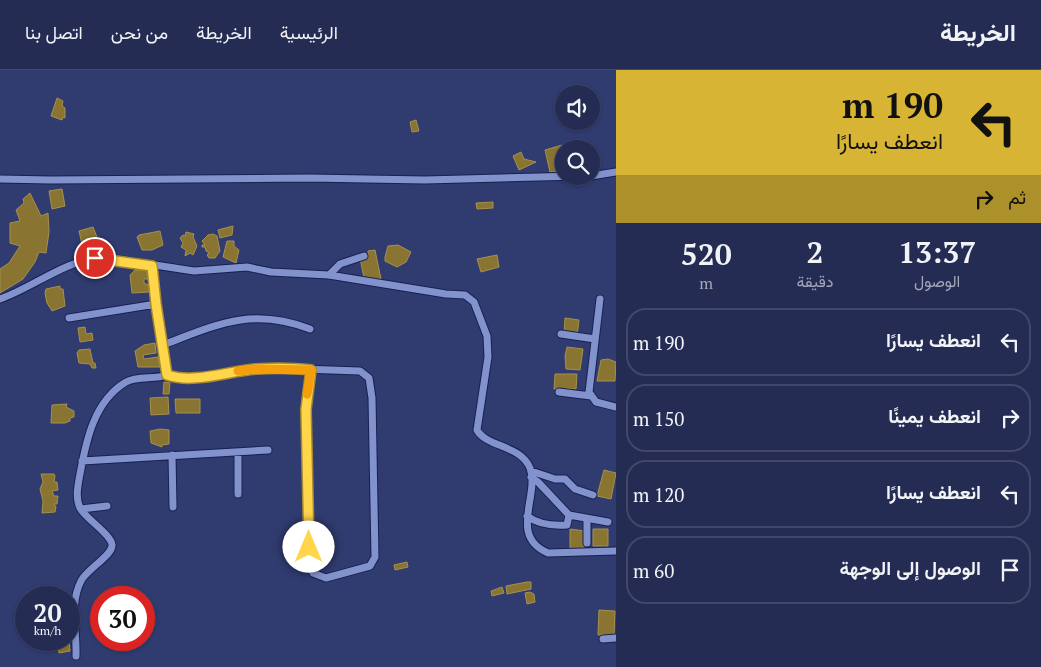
<!DOCTYPE html>
<html lang="ar">
<head>
<meta charset="utf-8">
<style>
  :root { --surface:#242c53; --page:#30385d; --text:#f1f3f6; --muted:#a3a7b8; --line:#41486a }
  body { margin:0; font-family:"PT Serif",Vazirmatn,serif; background:var(--page); color:var(--text); direction:rtl; height:100vh; display:flex; flex-direction:column; font-size:19px; white-space:nowrap }
  * { box-sizing:border-box; margin:0 }
  p { font-size:16px; color:var(--muted) }
  .icon { flex:none; width:28px; height:28px; fill:none; stroke:currentColor; stroke-width:2; stroke-linecap:round; stroke-linejoin:round }
  .map { position:relative; flex:1; overflow:hidden; direction:ltr }
  .side { display:flex; flex-direction:column; background:var(--surface); width:425px }
  .side>* { flex:none }
  .banner { background:#d8b434; color:#111; overflow:hidden }
  .fabs { position:absolute; left:555px; top:15px; display:grid; gap:10px }
  .fabs a { display:grid; place-items:center; width:45px; height:45px; border-radius:50%; background:var(--surface); box-shadow:0 1px 4px #0004,0 0 0 1px var(--line); font-size:25px }
  .speed { position:absolute; left:15px; top:516px; display:flex; gap:10px; font-size:25px; font-weight:700; text-align:center }
  .speed>* { display:grid; place-content:center; width:65px; height:65px; border-radius:50%; background:var(--surface); box-shadow:0 1px 4px #0004,0 0 0 1px var(--line); line-height:1 }
  .speed small { font-size:12px; font-weight:400 }
  .speed .limit { border:8px solid #d22; background:#fff; color:#111 }
  .pin { position:absolute; display:grid; place-items:center; width:42px; height:42px; color:#fff; margin:-21px; border:2px solid #fff; border-radius:50%; box-shadow:0 1px 5px #0007 }
  .me { position:absolute; width:55px; margin:-28px; rotate:0deg; stroke-linejoin:round; filter:drop-shadow(0 0 4px #0008) }
  .turn { display:flex; align-items:center; gap:18px; height:105px; padding:0 15px; font-size:22px }
  .turn .icon { width:65px; height:65px; stroke-width:2.5 }
  .turn b { display:block; font-size:35px; line-height:42px }
  .then { display:flex; align-items:center; height:48px; padding:0 15px; background:#0003; gap:10px; font-size:19px }
  .eta { display:flex; justify-content:space-evenly; align-items:center; height:85px; text-align:center }
  .eta b { font-size:30px; font-weight:600; line-height:35px }
  ul { padding:0; list-style:none }
  li { display:flex; align-items:center; gap:15px; height:68px; margin:0 10px 8px; padding:0 5px; border:2px solid var(--line); border-radius:20px }
  li div { flex:1 }
  li b { display:block; font-size:19px }
  li em { font-style:normal }
  header { display:flex; align-items:center; gap:30px; box-sizing:border-box; height:70px; padding:0 25px; background:var(--surface); border-bottom:1px solid var(--line) }
  header strong { font-size:24px }
  nav { display:flex; gap:28px; margin-inline-start:auto; font-size:18px }
  main { display:flex; flex:1; min-height:0 }
  .map>svg:first-child { display:block }
  .building { fill:#897531; stroke:#a5914e }
  .lines { fill:none; stroke-linecap:round; stroke-linejoin:round }
  .minor-casing { stroke:#192052; stroke-width:9 }
  .minor { stroke:#8292cd; stroke-width:7 }
  .route-casing { stroke:#a68a30; stroke-width:12 }
  .route { stroke:#ffd54a; stroke-width:9 }
  .slow { stroke:#f59e0b; stroke-width:9 }
</style>
</head>
<body>
<header>
<strong>الخريطة</strong>
<nav><a>الرئيسية</a><a>الخريطة</a><a>من نحن</a><a>اتصل بنا</a></nav>
</header>
<main>
<section class="side">
<div class="banner">
<div class="turn"><svg class="icon" aria-label="left" viewBox="0 0 24 24"><path d="M17 20v-9H6M10 6l-5 5 5 5"/></svg><div><b>190 m</b>انعطف يسارًا</div></div>
<div class="then">ثم<svg class="icon" aria-label="right" viewBox="0 0 24 24"><path d="M7 20v-9h11M14 6l5 5-5 5"/></svg></div>
</div>
<div class="eta">
<div><b>13:37</b><p>الوصول</p></div>
<div><b>2</b><p>دقيقة</p></div>
<div><b>520</b><p>m</p></div>
</div>
<ul>
<li><svg class="icon" aria-label="left" viewBox="0 0 24 24"><path d="M17 20v-9H6M10 6l-5 5 5 5"/></svg><div><b>انعطف يسارًا</b></div><em>190 m</em></li>
<li><svg class="icon" aria-label="right" viewBox="0 0 24 24"><path d="M7 20v-9h11M14 6l5 5-5 5"/></svg><div><b>انعطف يمينًا</b></div><em>150 m</em></li>
<li><svg class="icon" aria-label="left" viewBox="0 0 24 24"><path d="M17 20v-9H6M10 6l-5 5 5 5"/></svg><div><b>انعطف يسارًا</b></div><em>120 m</em></li>
<li><svg class="icon" aria-label="arrive" viewBox="0 0 24 24"><path d="M6 21V4h12l-3 4 3 4H6"/></svg><div><b>الوصول إلى الوجهة</b></div><em>60 m</em></li>
</ul>
</section>
<div class="map">
<svg width="616" height="597" viewBox="0 0 616 597">
  <rect width="100%" height="100%" fill="#303b6f"/>
  <!-- building -->
  <path class="building" d="M 57,28 L 63,31 L 62,36 L 65,38 L 65,48 L 63,47 L 62,50 L 51,46 Z
    M 416,50 L 419,61 L 412,62 L 410,52 Z
    M 562,75 L 564,102 L 550,102 L 545,80 Z
    M 521,82 L 524,89 L 536,92 L 519,100 L 513,86 Z
    M 62,119 L 65,136 L 52,139 L 49,121 Z
    M 30,123 L 41,146 L 48,143 L 49,162 L 46,183 L 39,182 L 35,192 L 23,209 L 0,223 L 0,199 L 9,193 L 20,176 L 10,173 L 10,153 L 20,151 L 16,140 L 24,133 L 23,129 Z
    M 493,132 L 493,138 L 477,139 L 476,133 Z
    M 233,156 L 232,165 L 220,168 L 218,160 Z
    M 93,157 L 99,172 L 83,179 L 79,161 Z
    M 160,161 L 163,175 L 152,180 L 142,180 L 137,167 L 139,165 Z
    M 186,162 L 194,164 L 193,167 L 197,176 L 193,185 L 190,183 L 185,186 L 186,180 L 181,177 L 183,173 L 180,168 L 183,165 L 185,166 Z
    M 213,164 L 217,166 L 220,181 L 215,188 L 209,188 L 207,185 L 209,183 L 206,181 L 205,177 L 202,177 L 202,175 L 205,175 L 202,171 L 208,165 Z
    M 227,171 L 234,171 L 234,176 L 239,180 L 236,193 L 223,187 Z
    M 398,175 L 411,182 L 406,192 L 397,197 L 385,191 L 385,187 L 388,176 Z
    M 375,180 L 381,209 L 371,211 L 370,207 L 364,208 L 360,188 L 368,186 L 368,181 Z
    M 497,185 L 499,197 L 481,202 L 477,189 Z
    M 135,200 L 144,200 L 149,204 L 148,209 L 144,209 L 144,213 L 150,216 L 149,222 L 132,223 L 130,205 Z
    M 60,216 L 60,219 L 63,219 L 65,236 L 52,241 L 47,233 L 45,223 L 46,219 Z
    M 565,248 L 579,250 L 577,266 L 564,264 Z
    M 85,257 L 86,264 L 92,263 L 93,270 L 80,272 L 78,258 Z
    M 155,273 L 156,283 L 143,285 L 144,289 L 158,287 L 160,297 L 138,297 L 135,281 L 144,275 Z
    M 567,277 L 583,279 L 580,300 L 566,299 L 565,286 Z
    M 90,279 L 93,293 L 95,293 L 96,298 L 92,298 L 90,294 L 79,293 L 77,283 L 79,280 Z
    M 608,289 L 616,292 L 615,311 L 597,311 L 601,290 Z
    M 555,304 L 577,304 L 576,319 L 554,319 Z
    M 164,312 L 170,313 L 169,324 L 163,324 Z
    M 168,327 L 169,344 L 151,345 L 150,328 Z
    M 175,329 L 200,329 L 200,343 L 176,343 Z
    M 67,334 L 66,337 L 74,341 L 74,347 L 70,348 L 70,351 L 65,353 L 51,353 L 52,335 Z
    M 160,359 L 169,360 L 169,374 L 162,375 L 162,377 L 151,373 L 150,361 Z
    M 604,400 L 616,403 L 611,429 L 597,426 Z
    M 41,404 L 54,404 L 55,406 L 54,412 L 57,412 L 58,420 L 52,421 L 54,426 L 58,426 L 57,434 L 54,434 L 56,437 L 55,442 L 42,443 L 43,431 L 40,419 L 43,412 Z
    M 570,459 L 585,461 L 584,478 L 570,479 Z
    M 593,459 L 608,459 L 608,476 L 593,476 Z
    M 407,492 L 408,497 L 395,500 L 394,495 Z
    M 527,512 L 531,512 L 531,519 L 507,524 L 506,516 Z
    M 502,517 L 504,523 L 492,526 L 491,521 Z
    M 530,522 L 534,524 L 535,532 L 527,534 L 525,523 Z
    M 599,540 L 615,541 L 614,565 L 598,565 Z
    M 69,568 L 70,581 L 59,583 L 57,570 L 69,570 Z"/>
  <g class="lines">
    <defs>
      <path id="minor" d="M 591,106 L 616,102
        M 0,109 L 50,110 L 309,108 L 425,110 L 580,106
        M 329,205 L 340,194 L 364,186
        M 0,229 C 34,217 65,190 103,187 L 194,201 L 247,197 L 271,202 L 329,205 L 446,224 L 465,225 L 474,232 L 487,266 L 488,287 L 477,360 C 486,377 521,375 530,398 C 540,425 508,466 548,483 L 616,481
        M 600,229 L 589,322 L 596,332 L 616,337
        M 69,248 L 156,234
        M 561,264 L 595,269
        M 163,275 C 218,254 252,237 310,259
        M 167,305 L 175,307 L 201,307 L 256,299 L 301,299 L 360,301 L 369,308 L 372,328 L 375,487 L 370,496 L 326,508 L 313,503 L 309,489 L 306,339 L 311,300
        M 559,322 L 591,326
        M 172,385 L 173,437
        M 82,391 L 268,380
        M 531,401 L 555,409 L 565,409 L 575,419 L 593,425
        M 531,407 L 538,412 L 569,445 L 608,452
        M 238,424 L 238,382
        M 81,439 L 107,436
        M 527,446 C 539,455 553,456 567,455 L 569,445
        M 587,473 L 587,449
        M 603,569 L 616,568
        M 76,586 C 77,562 69,534 81,511 C 86,500 113,485 112,475 C 112,465 86,449 80,438 C 75,427 78,415 80,404 C 86,371 94,331 126,312 C 138,305 154,310 167,305 L 156,234 L 152,196"/>
    </defs>
    <!-- minor casing -->
    <use href="#minor" class="minor-casing"/>
    <!-- minor -->
    <use href="#minor" class="minor"/>
  </g>
  <g class="lines">
    <defs>
      <path id="route" d="M 95,188 L 152,196 L 156,234 L 167,305 C 195,314 228,301 256,299 C 274,298 294,298 311,300 L 306,339 L 309,477"/>
    </defs>
    <!-- route casing -->
    <use href="#route" class="route-casing"/>
    <!-- route -->
    <use href="#route" class="route"/>
    <!-- slow -->
    <path class="slow" d="M 238,301 L 256,299 L 311,300 L 307,324"/>
  </g>
</svg>
<div class="fabs">
<a><svg class="icon" aria-label="sound" viewBox="0 0 24 24"><path d="M4 9h4l5-4v14l-5-4H4zM17 9q2 3 0 6"/></svg></a>
<a><svg class="icon" aria-label="search" viewBox="0 0 24 24"><circle cx="10" cy="10" r="6"/><path d="M15 15l6 6"/></svg></a>
</div>
<div class="speed"><div>20<small>km/h</small></div><div class="limit">30</div></div>
<div class="pin" style="left:95px;top:188px;background:#d93025"><svg class="icon" aria-label="arrive" viewBox="0 0 24 24"><path d="M6 21V4h12l-3 4 3 4H6"/></svg></div>
<svg class="me" style="left:309px;top:477px" viewBox="-20 -20 40 40"><circle r="19" fill="#fff"/><path d="M0-13L10 11 0 6-10 11z" fill="#ffd54a"/></svg>
</div>
</main>
</body>
</html>
